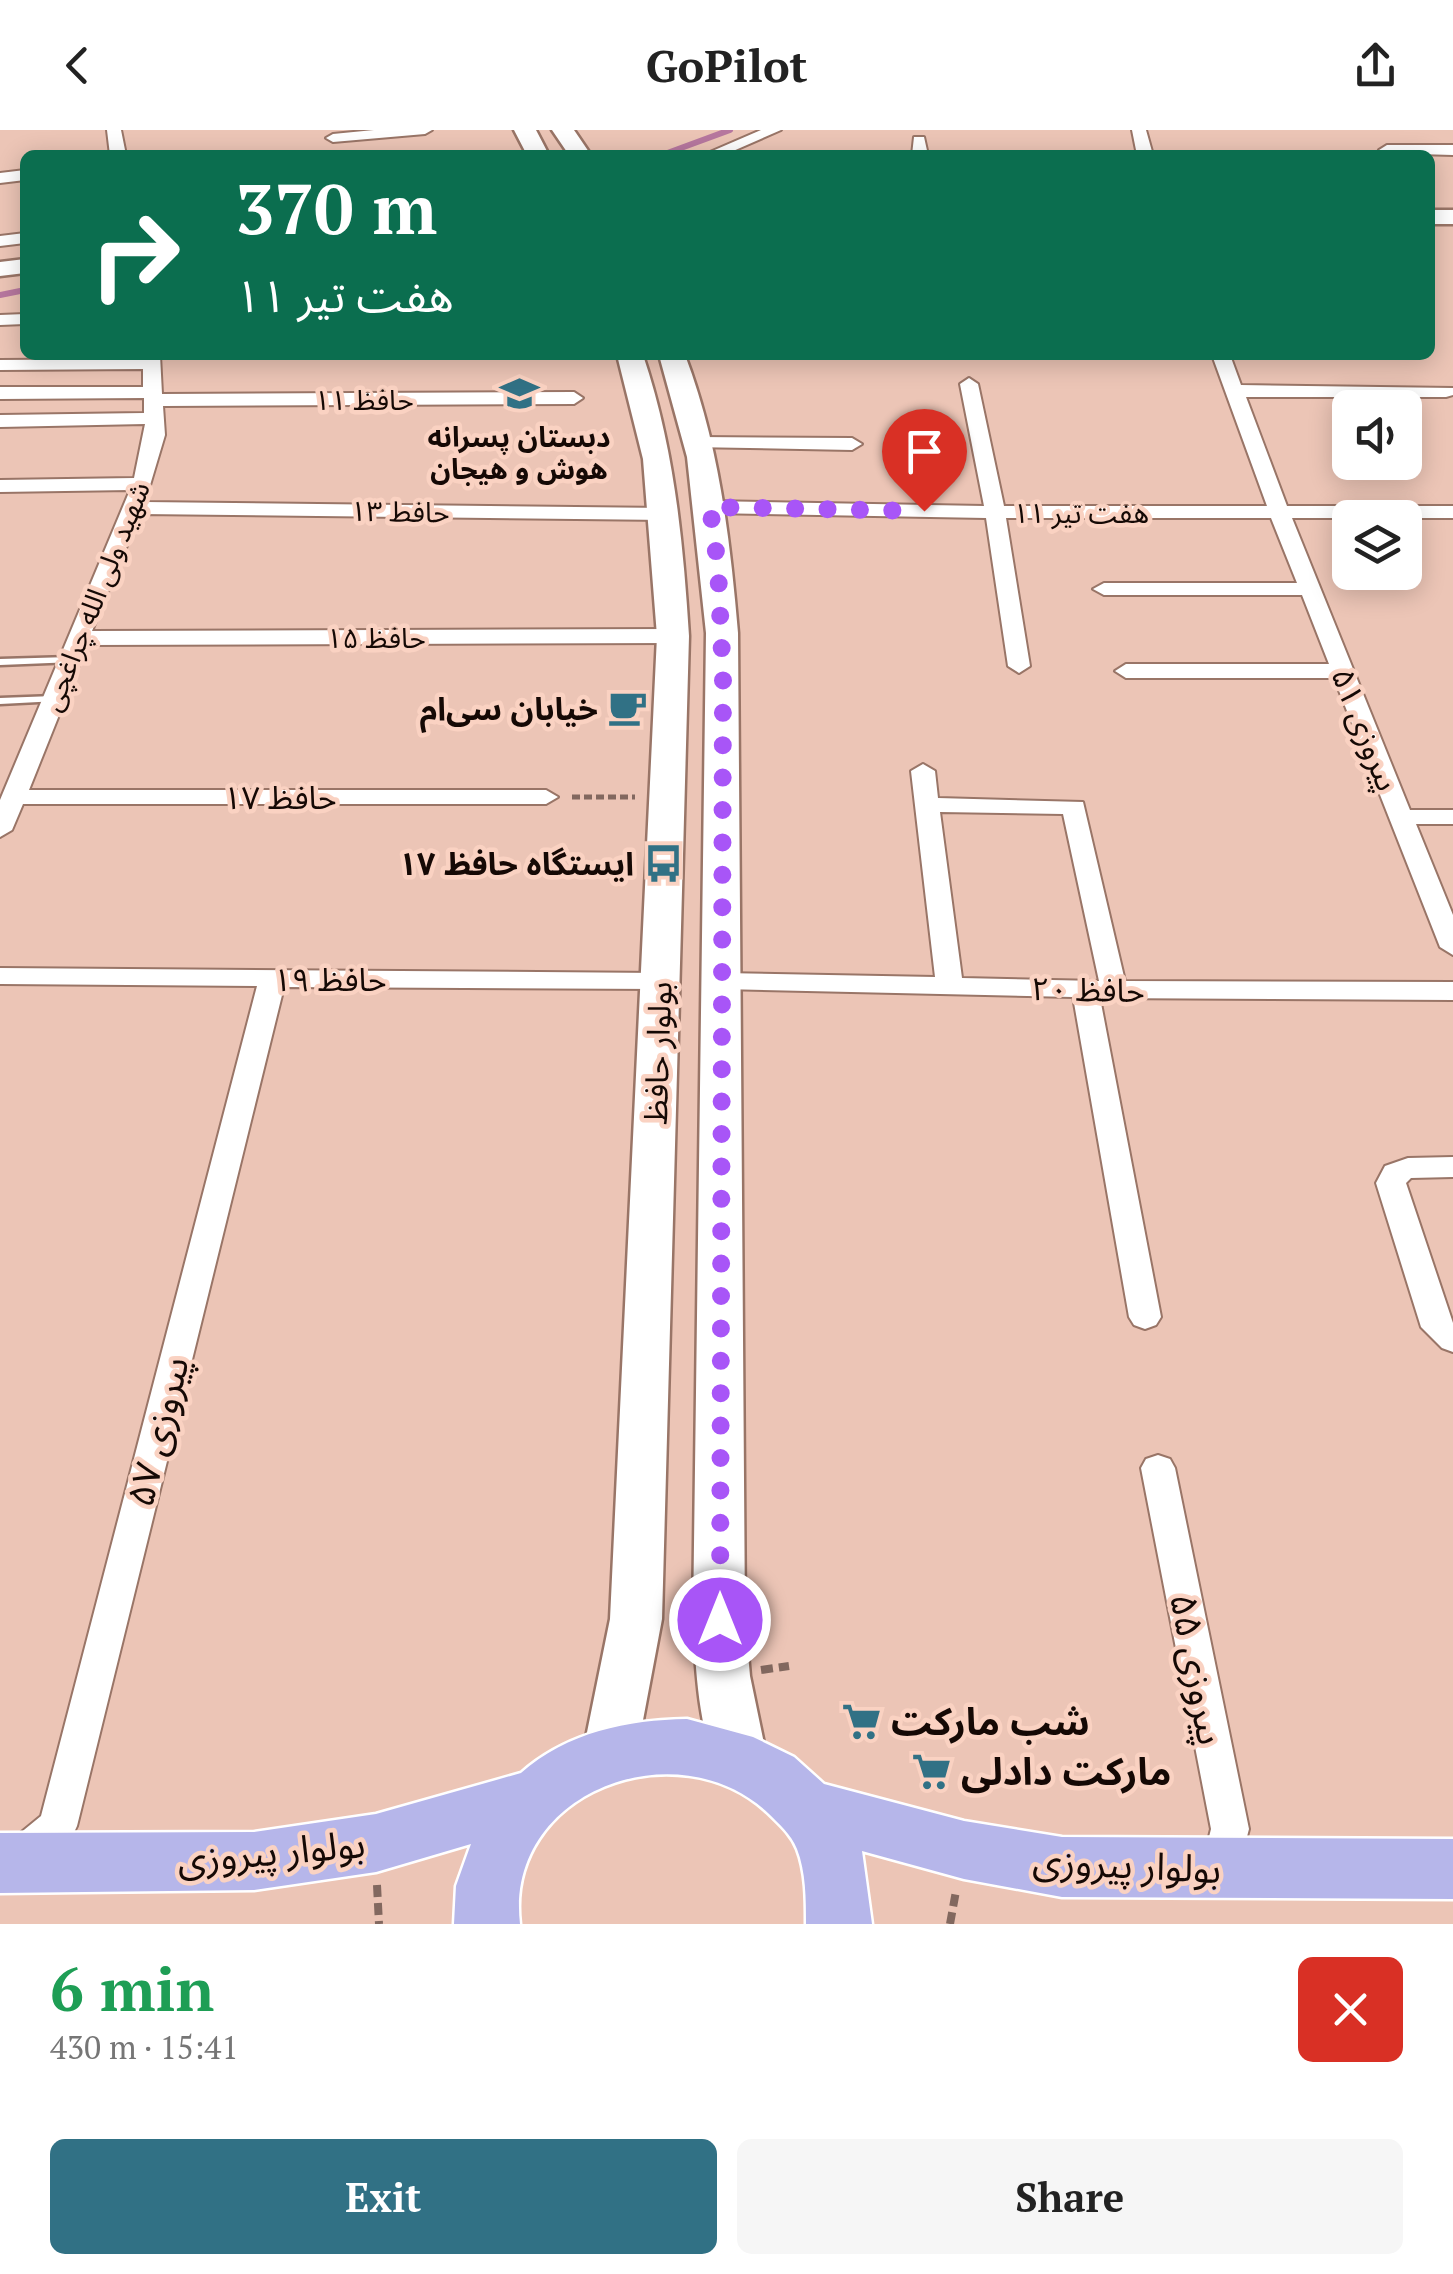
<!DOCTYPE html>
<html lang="en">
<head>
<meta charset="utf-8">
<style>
  :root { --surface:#fff; --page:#f6f6f6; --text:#222; --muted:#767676; --accent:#317185 }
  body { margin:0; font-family:"PT Serif","Noto Sans Arabic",serif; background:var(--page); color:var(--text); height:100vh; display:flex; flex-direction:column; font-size:38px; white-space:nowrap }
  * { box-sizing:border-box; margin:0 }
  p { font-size:32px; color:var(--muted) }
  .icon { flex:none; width:55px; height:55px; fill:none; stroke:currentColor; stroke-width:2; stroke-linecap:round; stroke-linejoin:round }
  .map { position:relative; height:1794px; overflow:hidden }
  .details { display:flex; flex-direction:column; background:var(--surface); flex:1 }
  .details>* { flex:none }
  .hud { position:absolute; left:20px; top:20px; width:1415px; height:210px; border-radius:15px; box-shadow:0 5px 25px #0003; background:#0b6e4f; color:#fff; overflow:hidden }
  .controls { position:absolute; left:1332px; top:260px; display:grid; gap:20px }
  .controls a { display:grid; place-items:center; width:90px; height:90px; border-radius:15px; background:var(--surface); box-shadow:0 5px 25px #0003; font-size:50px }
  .pin { position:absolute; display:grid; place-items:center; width:85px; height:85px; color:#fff; margin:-102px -42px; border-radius:50% 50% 50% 0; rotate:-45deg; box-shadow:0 0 10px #0007 }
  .pin .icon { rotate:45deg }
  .me { position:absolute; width:110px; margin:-55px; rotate:0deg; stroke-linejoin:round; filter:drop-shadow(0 0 8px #0008) }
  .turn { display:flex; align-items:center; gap:35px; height:210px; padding:0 50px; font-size:45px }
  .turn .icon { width:130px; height:130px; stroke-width:2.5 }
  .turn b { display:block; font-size:70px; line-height:85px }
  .round { display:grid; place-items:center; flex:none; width:105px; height:105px; border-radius:15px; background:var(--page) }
  .headline { display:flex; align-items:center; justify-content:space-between; height:170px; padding:0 50px }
  h1 { font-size:60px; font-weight:700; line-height:75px; color:#1e9e55 }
  .primary-button { display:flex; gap:20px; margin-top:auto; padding:20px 50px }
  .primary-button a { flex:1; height:115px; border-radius:15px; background:var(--accent); color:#fff; font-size:40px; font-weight:700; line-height:115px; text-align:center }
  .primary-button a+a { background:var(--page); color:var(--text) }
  header { display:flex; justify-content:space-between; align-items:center; height:130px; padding:0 50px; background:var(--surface); font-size:45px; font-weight:700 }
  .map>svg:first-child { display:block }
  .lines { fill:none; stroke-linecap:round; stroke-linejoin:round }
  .stream { stroke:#b7779f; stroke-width:6 }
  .lane-casing { stroke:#997567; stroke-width:5 }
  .street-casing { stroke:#997567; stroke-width:4 }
  .secondary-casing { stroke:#997567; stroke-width:5 }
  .primary-casing { stroke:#fff; stroke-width:5 }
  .path-far1 { stroke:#82685f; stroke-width:5; stroke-dasharray:8 4; stroke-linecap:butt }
  .path { stroke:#82685f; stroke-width:8; stroke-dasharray:12 6; stroke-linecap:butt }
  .lane { fill:#fff; fill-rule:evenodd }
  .street { fill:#fff; fill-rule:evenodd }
  .secondary { fill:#fff; fill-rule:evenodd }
  .primary { fill:#b6b6ea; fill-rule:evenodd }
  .route { stroke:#a855f7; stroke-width:18; stroke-dasharray:0 32.4 }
  .labels { text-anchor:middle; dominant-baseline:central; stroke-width:9; stroke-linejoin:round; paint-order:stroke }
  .far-street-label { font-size:28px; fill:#150905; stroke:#fad2c2 }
  .far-poi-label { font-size:28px; font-weight:bold; fill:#150905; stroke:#fad2c2 }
  .poi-label { font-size:32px; font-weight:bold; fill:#150905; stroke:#fad2c2; text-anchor:end }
  .street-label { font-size:32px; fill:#150905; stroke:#fad2c2 }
  .near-street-label { font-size:38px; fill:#150905; stroke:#fad2c2 }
  .near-poi-label { font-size:38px; font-weight:bold; fill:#150905; stroke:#fad2c2; text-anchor:start }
</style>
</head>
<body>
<header><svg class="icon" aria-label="back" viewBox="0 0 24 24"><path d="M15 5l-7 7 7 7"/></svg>GoPilot<svg class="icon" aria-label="share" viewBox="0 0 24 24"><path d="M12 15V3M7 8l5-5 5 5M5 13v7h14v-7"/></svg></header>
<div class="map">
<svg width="1453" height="1794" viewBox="0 0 1453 1794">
  <rect width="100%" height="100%" fill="#ecc5b6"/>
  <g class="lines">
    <!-- stream -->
    <path class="stream" d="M 662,25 L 730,0
      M 0,165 L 25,160"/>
    <defs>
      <path id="lane" d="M 70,527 L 74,528 L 74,532 L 0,535 L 0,529 Z
        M 54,566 L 60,569 L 58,571 L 0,574 L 0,568 Z"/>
      <path id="street" d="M 107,0 L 121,0 L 126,25 L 110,25 Z
        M 374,0 L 432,0 L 425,4 L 333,12 L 326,8 L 333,4 Z
        M 761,0 L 781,0 L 724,25 L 703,25 Z
        M 1132,0 L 1146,0 L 1153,25 L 1137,25 Z
        M 914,7 L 924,7 L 928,25 L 912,25 Z
        M 1387,15 L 1453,15 L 1453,25 L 1382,23 L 1379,20 Z
        M 25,40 L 25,50 L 0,53 L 0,43 Z
        M 25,103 L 25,113 L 0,116 L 0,106 Z
        M 25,184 L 25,194 L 0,195 L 0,185 Z
        M 142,225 L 160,225 L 162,264 L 574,262 L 583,268 L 574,274 L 163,276 L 165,305 L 145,372 L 666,378 L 676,384 L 666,390 L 140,384 L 92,501 L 673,499 L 684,506 L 673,513 L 87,515 L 29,660 L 546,660 L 558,667 L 546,674 L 23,674 L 12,700 L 0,707 L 0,670 L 130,360 L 0,362 L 0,350 L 134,348 L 145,294 L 0,297 L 0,285 L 144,283 L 144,268 L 0,269 L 0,257 L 143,257 L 143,239 L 0,240 L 0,230 L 142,229 Z
        M 1212,225 L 1230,225 L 1241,255 L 1453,258 L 1453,265 L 1446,267 L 1246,267 L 1287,376 L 1453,376 L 1453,388 L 1292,388 L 1410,680 L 1453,680 L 1453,694 L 1416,694 L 1453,785 L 1453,825 L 1440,817 L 1334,548 L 1126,548 L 1115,541 L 1126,534 L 1329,534 L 1302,465 L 1104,465 L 1093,459 L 1104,453 L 1297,453 L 1271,388 L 1006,388 L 1030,536 L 1019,543 L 1008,536 L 986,388 L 710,383 L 700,377 L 710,371 L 984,376 L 960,254 L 969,248 L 978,254 L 1004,376 L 1267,376 Z
        M 697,307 L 852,308 L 862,314 L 852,320 L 690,317 L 690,309 Z
        M 923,634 L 935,641 L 938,668 L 1083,672 L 1125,851 L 1453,852 L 1453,870 L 1100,868 L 1161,1187 L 1156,1195 L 1145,1199 L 1134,1195 L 1129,1187 L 1073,867 L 722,859 L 709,851 L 722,843 L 935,847 L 911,641 ZM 940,682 L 1063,684 L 1099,851 L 962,848 Z
        M 0,838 L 660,843 L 673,851 L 660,859 L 284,857 L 77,1696 C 68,1717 44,1736 22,1744 L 8,1739 L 2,1726 L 8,1713 L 41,1686 L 257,856 L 0,854 Z
        M 1453,1027 L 1453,1047 L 1411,1048 L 1406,1053 L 1453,1193 L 1453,1222 L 1442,1218 L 1421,1197 L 1376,1053 L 1385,1036 L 1408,1028 Z
        M 1158,1325 L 1170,1329 L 1175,1338 L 1249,1699 L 1235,1752 L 1221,1757 L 1207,1752 L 1201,1739 L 1211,1699 L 1141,1338 L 1146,1329 Z"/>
      <path id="secondary" d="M 514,0 L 536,0 L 549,25 L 527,25 Z
        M 552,0 L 574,0 L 591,25 L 569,25 Z
        M 1430,80 L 1453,80 L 1453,94 L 1430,94 Z
        M 25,129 L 25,143 L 0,146 L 0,132 Z
        M 617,225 L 643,225 C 674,317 683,410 689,506 L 662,1489 L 637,1622 L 629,1639 L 610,1646 L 591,1639 L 583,1622 L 610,1489 L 657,506 L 643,329 Z
        M 659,225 L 685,225 C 719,315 730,408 738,503 L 745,1490 L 750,1546 L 767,1628 L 758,1645 L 739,1652 L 720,1645 C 698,1599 696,1541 693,1490 L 706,503 L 687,327 Z"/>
      <path id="primary" d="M 687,1589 L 753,1607 L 794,1627 L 824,1654 L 964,1691 L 1062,1707 L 1453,1709 L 1453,1769 L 1062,1767 L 964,1749 L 862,1721 L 872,1794 L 806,1794 C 806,1769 806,1742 797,1719 C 791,1704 779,1694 768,1683 C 678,1598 504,1661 520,1794 L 454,1794 L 456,1756 L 471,1714 L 376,1742 L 254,1760 L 0,1763 L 0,1703 L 254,1702 L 376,1684 L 521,1643 C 567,1602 628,1590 687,1589 Z"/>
    </defs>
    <!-- lane casing -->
    <use href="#lane" class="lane-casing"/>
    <!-- street casing -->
    <use href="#street" class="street-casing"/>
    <!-- secondary casing -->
    <use href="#secondary" class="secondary-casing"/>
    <!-- primary casing -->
    <use href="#primary" class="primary-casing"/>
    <!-- path-far1 -->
    <path class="path-far1" d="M 572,667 L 635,667"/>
    <!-- path -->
    <path class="path" d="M 761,1540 L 789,1536
      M 377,1755 L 379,1794
      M 950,1794 L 956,1761"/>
    <!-- lane -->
    <use href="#lane" class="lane"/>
    <!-- street -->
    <use href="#street" class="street"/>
    <!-- secondary -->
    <use href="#secondary" class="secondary"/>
    <!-- primary -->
    <use href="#primary" class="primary"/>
  </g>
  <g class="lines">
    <!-- route -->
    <path class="route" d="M 720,1490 L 723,547 L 718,437 L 710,377 L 924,381"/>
  </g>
  <!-- icons -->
  <defs>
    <symbol id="school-bare" viewBox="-9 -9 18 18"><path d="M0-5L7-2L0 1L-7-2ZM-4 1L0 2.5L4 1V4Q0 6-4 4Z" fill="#317185" stroke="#fad2c2" stroke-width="2.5" paint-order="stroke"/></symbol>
    <symbol id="cafe-bare" viewBox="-9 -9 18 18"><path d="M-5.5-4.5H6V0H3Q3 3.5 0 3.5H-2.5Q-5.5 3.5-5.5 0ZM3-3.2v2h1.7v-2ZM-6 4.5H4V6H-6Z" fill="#317185" stroke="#fad2c2" stroke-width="2.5" paint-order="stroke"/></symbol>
    <symbol id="bus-bare" viewBox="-9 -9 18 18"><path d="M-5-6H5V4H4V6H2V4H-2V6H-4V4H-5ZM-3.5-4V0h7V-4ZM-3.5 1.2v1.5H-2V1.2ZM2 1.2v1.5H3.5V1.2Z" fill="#317185" stroke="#fad2c2" stroke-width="2.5" paint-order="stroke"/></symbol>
    <symbol id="supermarket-bare" viewBox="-9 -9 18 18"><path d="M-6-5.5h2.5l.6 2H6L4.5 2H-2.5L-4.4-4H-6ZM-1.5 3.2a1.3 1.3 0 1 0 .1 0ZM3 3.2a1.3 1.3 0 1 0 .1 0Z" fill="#317185" stroke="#fad2c2" stroke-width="2.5" paint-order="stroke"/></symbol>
  </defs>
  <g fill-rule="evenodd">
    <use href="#school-bare" x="492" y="236" width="55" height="55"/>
    <use href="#cafe-bare" x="600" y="550" width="55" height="55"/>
    <use href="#bus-bare" x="636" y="706" width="55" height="55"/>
    <use href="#supermarket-bare" x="834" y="1564" width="55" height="55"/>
    <use href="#supermarket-bare" x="904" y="1614" width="55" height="55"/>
  </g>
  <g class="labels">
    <!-- far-street labels -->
    <g class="far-street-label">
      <text x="364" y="269">حافظ ۱۱</text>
      <text transform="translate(400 381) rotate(1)">حافط ۱۳</text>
      <text x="1081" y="382">هفت تیر ۱۱</text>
      <text transform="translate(95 466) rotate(-68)">شهید ولی الله چراغچی</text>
      <text x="376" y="507">حافظ ۱۵</text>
    </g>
    <!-- far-poi labels -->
    <g class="far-poi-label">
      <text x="519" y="306">دبستان پسرانه<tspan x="519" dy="32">هوش و هیجان</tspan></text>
    </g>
    <!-- poi labels -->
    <g class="poi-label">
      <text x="598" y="578">خیابان سی‌ام</text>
      <text x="634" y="733">ایستگاه حافظ ۱۷</text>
    </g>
    <!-- street labels -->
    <g class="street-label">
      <text transform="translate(1366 599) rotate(68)">پیروزی ۵۱</text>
      <text x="280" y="667">حافظ ۱۷</text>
      <text x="330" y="849">حافظ ۱۹</text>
      <text transform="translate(1088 859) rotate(1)">حافظ ۲۰</text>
      <text transform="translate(657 923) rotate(-88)">بولوار حافظ</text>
    </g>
    <!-- near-street labels -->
    <g class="near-street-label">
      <text transform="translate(157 1301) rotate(-76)">پیروزی ۵۷</text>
      <text transform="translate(1198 1539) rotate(79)">پیروزی ۵۵</text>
      <text transform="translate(271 1721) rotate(-5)">بولوار پیروزی</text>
      <text transform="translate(1127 1734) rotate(3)">بولوار پیروزی</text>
    </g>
    <!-- near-poi labels -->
    <g class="near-poi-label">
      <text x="891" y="1591">شب مارکت</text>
      <text x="961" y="1641">مارکت دادلی</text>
    </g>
  </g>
</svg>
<div class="controls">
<a><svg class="icon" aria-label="sound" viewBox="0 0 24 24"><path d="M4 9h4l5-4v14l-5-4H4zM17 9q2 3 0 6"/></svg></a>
<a><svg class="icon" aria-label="layers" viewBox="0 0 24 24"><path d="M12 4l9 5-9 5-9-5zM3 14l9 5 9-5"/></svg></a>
</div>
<div class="pin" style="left:924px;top:381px;background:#d93025"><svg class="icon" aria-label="arrive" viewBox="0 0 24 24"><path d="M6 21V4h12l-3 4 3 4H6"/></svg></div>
<svg class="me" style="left:720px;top:1490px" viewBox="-20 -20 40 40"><circle r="17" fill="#a855f7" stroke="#fff" stroke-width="3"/><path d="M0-11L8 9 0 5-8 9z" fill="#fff"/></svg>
<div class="hud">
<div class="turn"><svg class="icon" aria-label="right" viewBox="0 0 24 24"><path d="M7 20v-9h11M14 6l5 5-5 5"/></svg><div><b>370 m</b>هفت تیر ۱۱</div></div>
</div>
</div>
<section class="details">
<div class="headline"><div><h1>6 min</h1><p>430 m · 15:41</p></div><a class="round" style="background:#d93025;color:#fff"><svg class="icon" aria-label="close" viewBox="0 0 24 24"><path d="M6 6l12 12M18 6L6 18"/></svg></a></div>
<div class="primary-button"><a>Exit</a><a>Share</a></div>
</section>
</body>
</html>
